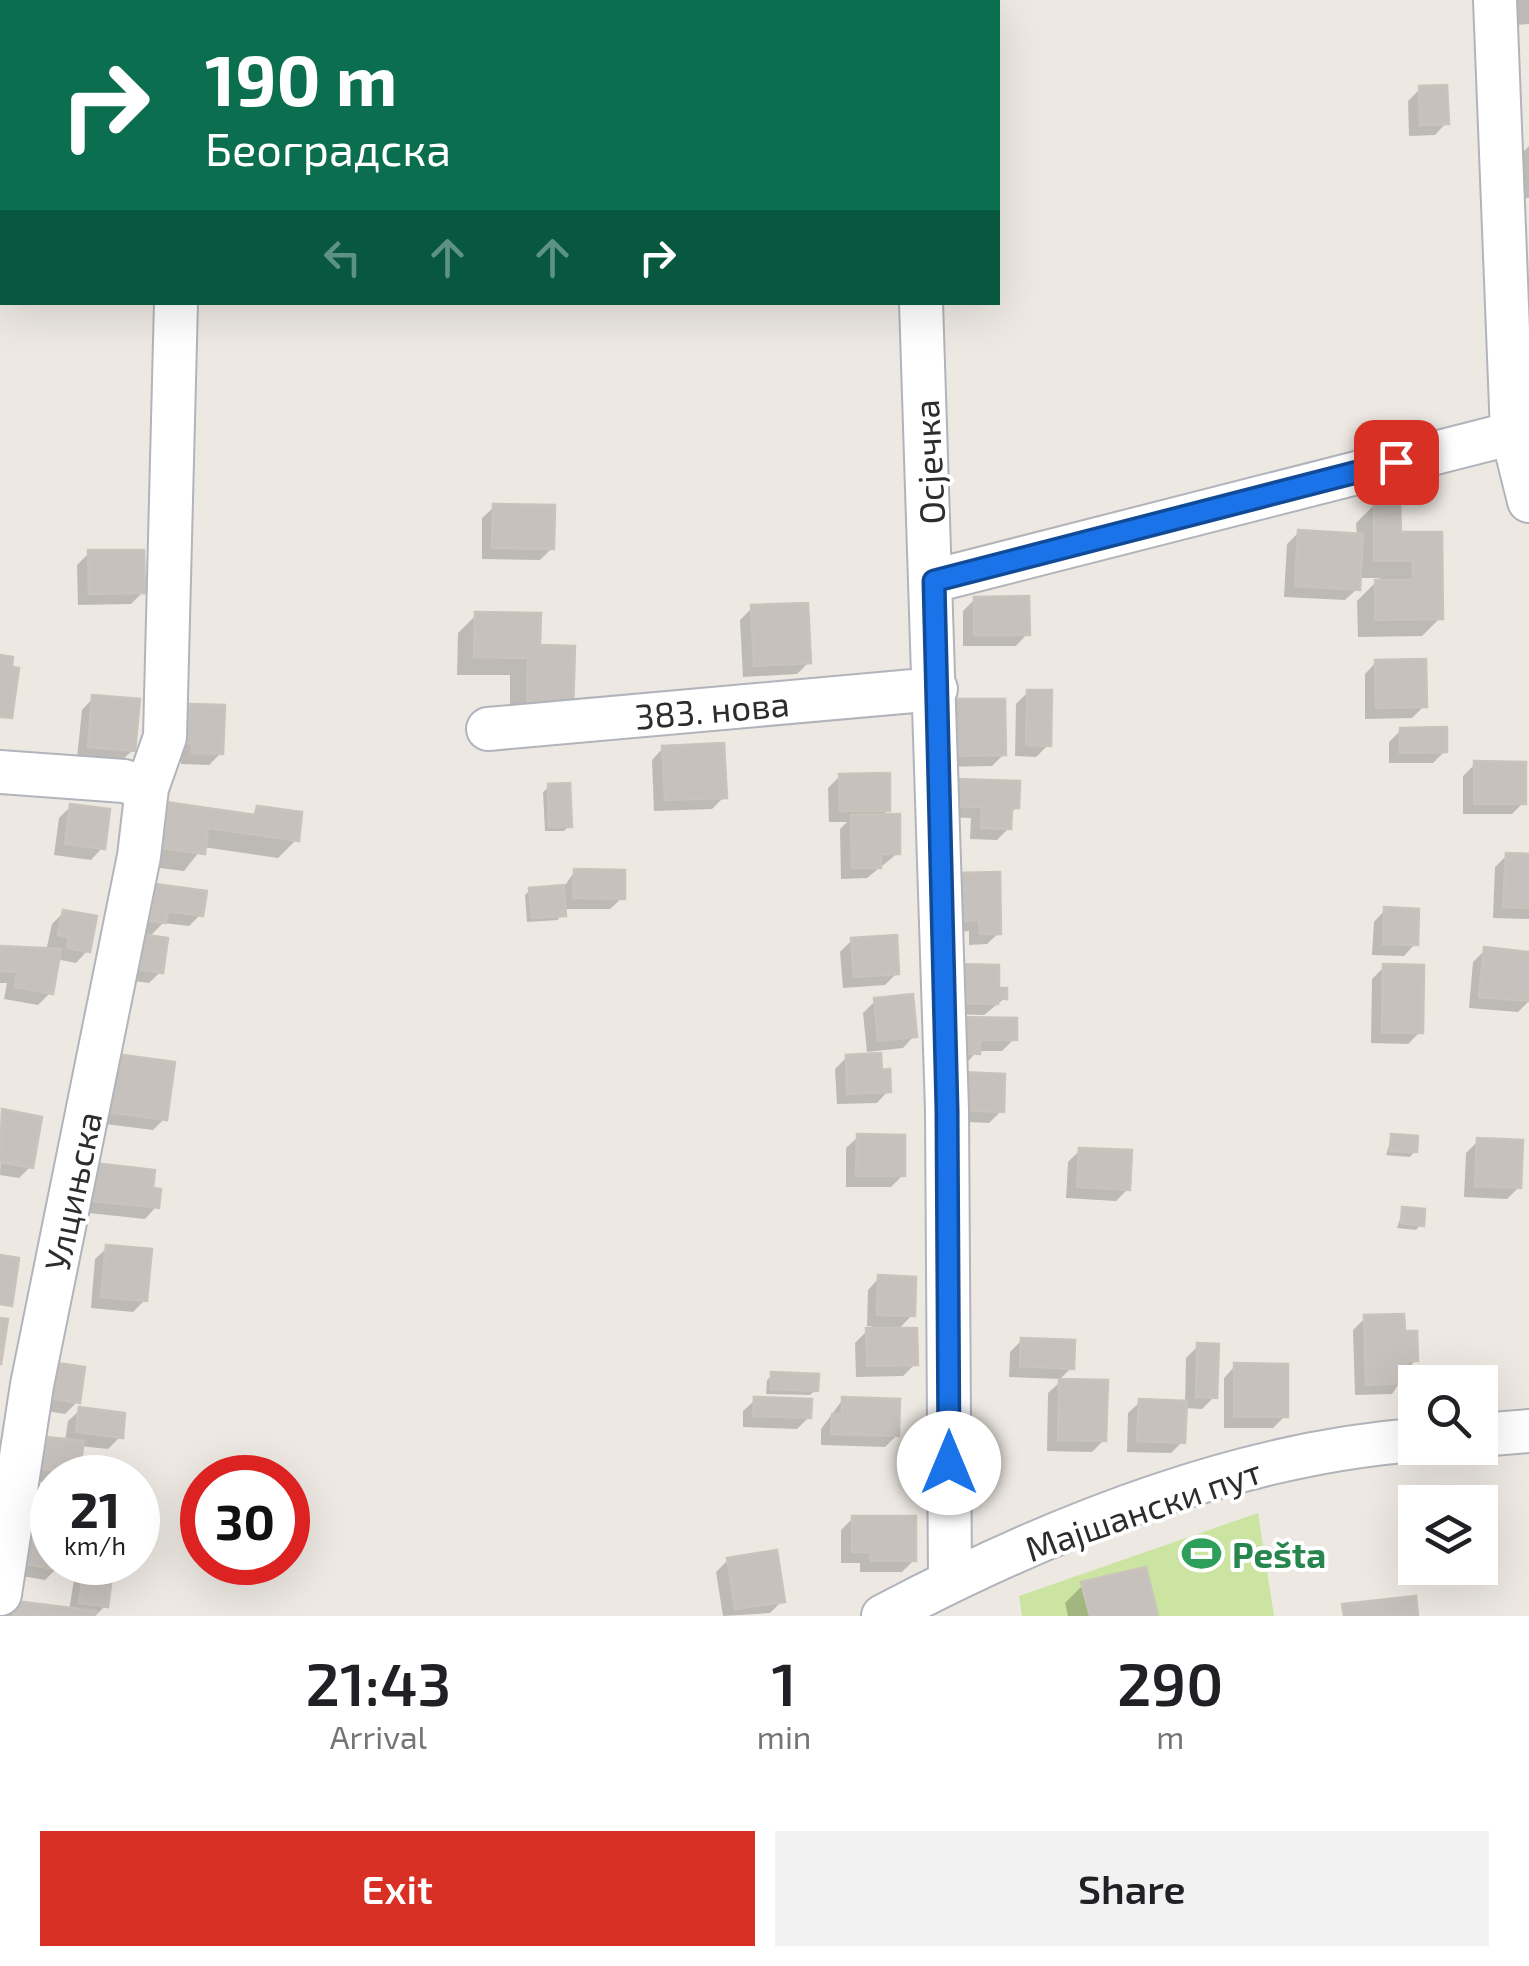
<!DOCTYPE html>
<html lang="en">
<head>
<meta charset="utf-8">
<style>
  :root { --surface:#fff; --page:#f2f2f2; --text:#202124; --muted:#757577; --accent:#d93025 }
  body { margin:0; font-family:"Exo 2",sans-serif; background:var(--page); color:var(--text); height:100vh; display:flex; flex-direction:column; font-size:38px; white-space:nowrap }
  * { box-sizing:border-box; margin:0 }
  p { font-size:32px; color:var(--muted) }
  .icon { flex:none; width:55px; height:55px; fill:none; stroke:currentColor; stroke-width:2; stroke-linecap:round; stroke-linejoin:round }
  .map { position:relative; height:1616px; overflow:hidden }
  .details { display:flex; flex-direction:column; background:var(--surface); flex:1 }
  .details>* { flex:none }
  .hud { position:absolute; left:0px; top:0px; width:1000px; height:305px; box-shadow:0 10px 40px #0002; background:#0b6e4f; color:#fff; overflow:hidden }
  .tools { position:absolute; left:1398px; top:1365px; display:grid; gap:20px }
  .tools a { display:grid; place-items:center; width:100px; height:100px; border-radius:0px; background:var(--surface); box-shadow:0 10px 40px #0002; font-size:50px }
  .speed { position:absolute; left:30px; top:1455px; display:flex; gap:20px; font-size:50px; font-weight:700; text-align:center }
  .speed>* { display:grid; place-content:center; width:130px; height:130px; border-radius:50%; background:var(--surface); box-shadow:0 10px 40px #0002; line-height:1 }
  .speed small { font-size:25px; font-weight:400 }
  .speed .limit { border:15px solid #d22; background:#fff; color:#111 }
  .pin { position:absolute; display:grid; place-items:center; width:85px; height:85px; color:#fff; margin:-42px; border-radius:20px; box-shadow:0 5px 15px #0006 }
  .me { position:absolute; width:110px; margin:-55px; rotate:0deg; stroke-linejoin:round; filter:drop-shadow(0 0 8px #0008) }
  .turn { display:flex; align-items:center; gap:35px; height:210px; padding:0 40px; font-size:45px }
  .turn .icon { width:130px; height:130px; stroke-width:2.5 }
  .turn b { display:block; font-size:70px; line-height:85px }
  .lanes { display:flex; align-items:center; height:95px; padding:0 40px; background:#0003; justify-content:center; gap:50px; direction:ltr }
  .lanes .off { opacity:.35 }
  .eta { display:flex; justify-content:space-evenly; align-items:center; height:170px; text-align:center }
  .eta b { font-size:60px; font-weight:600; line-height:70px }
  .button { display:flex; gap:20px; margin-top:auto; padding:20px 40px }
  .button a { flex:1; height:115px; border-radius:0px; background:var(--accent); color:#fff; font-size:40px; font-weight:600; line-height:115px; text-align:center }
  .button a+a { background:var(--page); color:var(--text) }
  .map>svg:first-child { display:block }
  .pitch { fill:#cbe4a1 }
  .shadow { fill:#0003 }
  .building { fill:#c6c1bd; stroke:#c9c3bb; stroke-width:2.5 }
  .lines { fill:none; stroke-linecap:round; stroke-linejoin:round }
  .minor-casing { stroke:#b2b4bc; stroke-width:46 }
  .minor { stroke:#fff; stroke-width:42 }
  .route-casing { stroke:#114b97; stroke-width:25 }
  .route { stroke:#1a73e8; stroke-width:18 }
  .labels { text-anchor:middle; dominant-baseline:central; stroke-width:8; stroke-linejoin:round; paint-order:stroke }
  .street-label { font-size:35px; fill:#2d2d2d; stroke:#fff }
  .leisure-label { font-size:35px; font-weight:bold; fill:#27864d; stroke:#fff; text-anchor:start }
</style>
</head>
<body>
<div class="map">
<svg width="1529" height="1616" viewBox="0 0 1529 1616">
  <rect width="100%" height="100%" fill="#ede8e2"/>
  <!-- pitch -->
  <path class="pitch" d="M 1258,1513 L 1274,1616 L 1022,1616 L 1019,1596 Z"/>
  <!-- shadow -->
  <path class="shadow" d="M 1514,0 L 1529,0 L 1529,24 L 1515,25 Z
    M 1420,89 L 1446,123 L 1435,135 L 1409,136 L 1408,101 Z
    M 1529,146 L 1529,198 L 1519,198 L 1519,156 Z
    M 1375,504 L 1398,534 L 1439,534 L 1440,618 L 1422,636 L 1358,637 L 1357,601 L 1380,578 L 1358,578 L 1357,589 L 1345,600 L 1284,597 L 1287,544 L 1299,532 L 1357,536 L 1356,523 Z
    M 494,507 L 552,548 L 540,560 L 482,559 L 482,518 Z
    M 89,553 L 143,592 L 131,604 L 78,605 L 77,565 Z
    M 975,599 L 1027,634 L 1016,646 L 963,646 L 963,611 Z
    M 752,608 L 809,662 L 797,674 L 743,677 L 740,620 Z
    M 476,615 L 538,648 L 572,648 L 510,729 L 510,675 L 457,675 L 458,633 Z
    M 1376,662 L 1424,706 L 1412,718 L 1365,719 L 1365,674 Z
    M 1028,692 L 1048,745 L 1036,757 L 1015,756 L 1016,704 Z
    M 93,698 L 133,750 L 121,761 L 77,758 L 82,710 Z
    M 954,702 L 1004,754 L 992,766 L 943,767 Z
    M 176,718 L 221,753 L 209,765 L 181,764 Z
    M 1401,730 L 1445,751 L 1433,763 L 1389,763 L 1389,742 Z
    M 663,748 L 724,797 L 712,809 L 654,811 L 652,760 Z
    M 1475,764 L 1523,803 L 1512,814 L 1463,814 L 1463,776 Z
    M 840,776 L 888,810 L 881,817 L 898,853 L 867,878 L 841,879 L 840,829 L 847,822 L 829,822 L 828,788 Z
    M 549,787 L 569,826 L 564,831 L 545,831 L 543,792 Z
    M 945,794 L 1017,807 L 1009,815 L 1009,828 L 997,840 L 970,839 L 971,818 L 944,817 Z
    M 71,806 L 102,848 L 91,860 L 54,855 L 59,818 Z
    M 258,809 L 296,840 L 278,858 L 203,847 L 184,871 L 135,865 L 141,822 L 250,817 Z
    M 1507,855 L 1529,856 L 1529,919 L 1493,918 L 1495,867 Z
    M 575,871 L 622,898 L 610,909 L 563,909 L 558,920 L 527,922 L 525,895 L 530,890 L 563,888 Z
    M 142,884 L 201,914 L 189,926 L 163,923 L 148,938 L 161,971 L 149,983 L 112,978 Z
    M 946,887 L 999,933 L 987,944 L 969,945 L 969,931 L 947,932 Z
    M 1385,910 L 1415,944 L 1404,956 L 1372,955 L 1374,922 Z
    M 64,912 L 87,951 L 76,963 L 56,959 L 50,993 L 38,1005 L 4,999 L 7,983 L 0,983 L 0,948 L 46,951 L 52,924 Z
    M 852,940 L 897,973 L 885,985 L 843,988 L 840,952 Z
    M 1485,950 L 1529,954 L 1529,1001 L 1518,1012 L 1469,1008 L 1473,962 Z
    M 1384,967 L 1420,1032 L 1408,1044 L 1371,1043 L 1372,979 Z
    M 943,978 L 996,990 L 1005,998 L 984,1015 L 942,1014 Z
    M 875,1001 L 914,1036 L 903,1048 L 867,1052 L 863,1013 Z
    M 946,1032 L 1014,1039 L 1002,1051 L 977,1051 L 965,1065 Z
    M 847,1057 L 879,1072 L 888,1091 L 877,1103 L 837,1104 L 835,1069 Z
    M 97,1067 L 165,1118 L 153,1130 L 90,1122 Z
    M 949,1086 L 1001,1111 L 989,1123 L 947,1121 Z
    M 3,1112 L 30,1167 L 19,1178 L 0,1175 Z
    M 1392,1136 L 1415,1151 L 1410,1157 L 1386,1155 Z
    M 858,1137 L 903,1175 L 891,1187 L 846,1187 L 846,1148 Z
    M 1478,1141 L 1519,1187 L 1507,1199 L 1464,1197 L 1466,1153 Z
    M 1080,1150 L 1128,1189 L 1116,1201 L 1066,1198 L 1068,1162 Z
    M 74,1177 L 150,1190 L 156,1207 L 145,1219 L 70,1211 Z
    M 1403,1210 L 1421,1224 L 1416,1230 L 1397,1228 Z
    M 107,1248 L 145,1300 L 133,1312 L 91,1308 L 95,1259 Z
    M 879,1278 L 912,1315 L 897,1331 L 915,1364 L 903,1376 L 856,1377 L 855,1343 L 872,1326 L 867,1326 L 868,1290 Z
    M 1365,1318 L 1402,1334 L 1415,1360 L 1392,1394 L 1355,1395 L 1353,1330 Z
    M 1022,1340 L 1072,1367 L 1060,1379 L 1009,1377 L 1010,1352 Z
    M 1198,1346 L 1214,1397 L 1202,1409 L 1184,1408 L 1183,1441 L 1171,1453 L 1127,1452 L 1128,1413 L 1140,1402 L 1185,1403 L 1186,1358 Z
    M 1235,1366 L 1285,1416 L 1273,1428 L 1224,1428 L 1224,1378 Z
    M 82,1369 L 77,1402 L 65,1414 L 27,1408 Z
    M 772,1375 L 816,1390 L 810,1395 L 766,1394 L 767,1380 Z
    M 1060,1382 L 1104,1440 L 1092,1452 L 1047,1451 L 1048,1393 Z
    M 843,1399 L 897,1435 L 885,1447 L 821,1445 L 821,1429 Z
    M 755,1400 L 809,1417 L 797,1429 L 743,1427 L 743,1411 Z
    M 80,1410 L 120,1437 L 108,1449 L 80,1446 L 73,1478 L 52,1478 L 52,1483 L 24,1480 L 65,1441 L 68,1421 Z
    M 29,1517 L 52,1521 L 52,1562 L 57,1568 L 45,1580 L 10,1574 Z
    M 853,1518 L 914,1560 L 902,1572 L 860,1572 L 860,1563 L 841,1563 L 841,1530 Z
    M 728,1560 L 782,1601 L 770,1613 L 723,1616 L 716,1572 Z
    M 77,1562 L 112,1562 L 105,1606 L 95,1616 L 4,1616 L 15,1604 L 69,1610 Z
    M 1083,1585 L 1155,1616 L 1068,1616 L 1065,1603 Z"/>
  <!-- building -->
  <path class="building" d="M 1447,85 L 1449,124 L 1420,125 L 1419,86 Z
    M 1374,502 L 1400,502 L 1401,532 L 1442,532 L 1443,619 L 1375,620 L 1375,580 L 1413,580 L 1413,561 L 1374,561 Z
    M 493,504 L 555,505 L 554,549 L 492,548 Z
    M 1298,530 L 1363,534 L 1360,590 L 1295,586 Z
    M 88,550 L 144,550 L 145,593 L 89,594 Z
    M 1029,596 L 1030,635 L 974,635 L 974,597 Z
    M 808,603 L 811,663 L 754,666 L 751,605 Z
    M 475,612 L 541,613 L 540,645 L 575,646 L 573,713 L 527,712 L 528,658 L 474,657 Z
    M 0,655 L 13,657 L 12,667 L 19,668 L 12,718 L 0,717 Z
    M 1426,659 L 1427,707 L 1376,708 L 1375,660 Z
    M 1027,690 L 1052,690 L 1051,746 L 1026,745 Z
    M 92,695 L 140,699 L 135,751 L 88,747 Z
    M 953,699 L 1005,699 L 1006,755 L 954,756 Z
    M 187,704 L 225,705 L 223,754 L 192,753 L 192,743 L 185,743 Z
    M 1447,727 L 1447,752 L 1400,753 L 1400,728 Z
    M 724,743 L 727,798 L 665,800 L 662,746 Z
    M 1474,761 L 1526,762 L 1526,804 L 1474,804 Z
    M 890,773 L 890,811 L 840,811 L 839,774 Z
    M 956,779 L 1020,781 L 1019,808 L 1012,808 L 1011,829 L 981,828 L 982,807 L 955,807 Z
    M 570,783 L 572,827 L 549,827 L 548,784 Z
    M 159,801 L 255,815 L 257,806 L 302,812 L 299,841 L 208,828 L 205,854 L 152,847 Z
    M 70,804 L 110,809 L 105,849 L 65,844 Z
    M 900,814 L 900,854 L 881,854 L 881,868 L 852,868 L 851,815 Z
    M 1506,853 L 1529,854 L 1529,908 L 1503,907 Z
    M 574,869 L 625,870 L 625,899 L 573,898 Z
    M 1000,872 L 1001,934 L 980,934 L 979,920 L 958,921 L 957,873 Z
    M 141,882 L 207,891 L 203,916 L 168,911 L 166,923 L 150,921 L 151,909 L 138,907 Z
    M 564,885 L 566,916 L 532,918 L 529,888 Z
    M 1384,907 L 1419,909 L 1418,945 L 1383,944 Z
    M 63,910 L 97,916 L 90,952 L 67,948 L 69,937 L 58,935 Z
    M 127,932 L 168,938 L 163,973 L 122,967 Z
    M 897,935 L 899,974 L 854,977 L 851,938 Z
    M 0,946 L 61,949 L 53,994 L 15,987 L 17,972 L 0,971 Z
    M 1484,947 L 1529,952 L 1529,1001 L 1479,997 Z
    M 954,964 L 999,965 L 999,988 L 1007,988 L 1007,999 L 998,998 L 998,1004 L 953,1003 Z
    M 1383,964 L 1424,965 L 1423,1033 L 1382,1033 Z
    M 913,994 L 917,1037 L 878,1041 L 874,998 Z
    M 957,1017 L 1017,1018 L 1017,1040 L 980,1040 L 980,1054 L 956,1053 Z
    M 108,1053 L 175,1062 L 167,1120 L 100,1111 Z
    M 881,1053 L 882,1070 L 890,1069 L 891,1092 L 847,1094 L 846,1055 Z
    M 960,1072 L 1005,1074 L 1004,1112 L 958,1110 Z
    M 2,1109 L 42,1117 L 33,1168 L 0,1162 Z
    M 857,1134 L 905,1135 L 905,1176 L 856,1176 Z
    M 1391,1134 L 1418,1136 L 1417,1152 L 1390,1151 Z
    M 1477,1138 L 1523,1140 L 1521,1188 L 1475,1186 Z
    M 1079,1148 L 1132,1150 L 1130,1190 L 1077,1187 Z
    M 85,1162 L 155,1170 L 153,1188 L 161,1189 L 159,1208 L 81,1200 Z
    M 1402,1207 L 1425,1209 L 1424,1226 L 1401,1223 Z
    M 106,1245 L 152,1249 L 147,1301 L 101,1297 Z
    M 0,1255 L 19,1258 L 12,1306 L 0,1304 Z
    M 878,1275 L 916,1277 L 915,1316 L 877,1315 Z
    M 1404,1314 L 1405,1331 L 1417,1331 L 1418,1361 L 1406,1361 L 1406,1383 L 1366,1385 L 1364,1315 Z
    M 0,1318 L 8,1319 L 1,1364 L 0,1364 Z
    M 866,1328 L 917,1328 L 918,1365 L 867,1366 Z
    M 1021,1338 L 1075,1340 L 1074,1369 L 1020,1366 Z
    M 1197,1343 L 1219,1344 L 1217,1398 L 1196,1397 Z
    M 43,1361 L 85,1367 L 80,1403 L 37,1396 Z
    M 1234,1363 L 1288,1364 L 1288,1417 L 1234,1417 Z
    M 771,1372 L 819,1374 L 818,1391 L 771,1389 Z
    M 1059,1379 L 1108,1380 L 1106,1441 L 1058,1440 Z
    M 754,1397 L 812,1399 L 811,1418 L 753,1416 Z
    M 842,1397 L 900,1399 L 899,1436 L 831,1434 L 832,1414 L 842,1414 Z
    M 1139,1399 L 1187,1401 L 1185,1443 L 1137,1441 Z
    M 79,1407 L 125,1413 L 123,1438 L 76,1432 Z
    M 38,1436 L 84,1441 L 79,1474 L 35,1468 Z
    M 28,1514 L 52,1518 L 52,1562 L 61,1562 L 60,1570 L 20,1563 Z
    M 852,1516 L 916,1516 L 916,1561 L 871,1561 L 870,1552 L 852,1552 Z
    M 777,1550 L 785,1602 L 735,1609 L 727,1558 Z
    M 85,1562 L 114,1562 L 108,1607 L 79,1603 Z
    M 1146,1567 L 1158,1616 L 1090,1616 L 1081,1582 Z
    M 1416,1596 L 1418,1616 L 1344,1616 L 1342,1604 Z
    M 15,1601 L 96,1611 L 95,1616 L 13,1616 Z"/>
  <g class="lines">
    <defs>
      <path id="minor" d="M 171,0 L 171,2
        M 908,0 L 908,2
        M 1495,0 L 1512,433 L 1529,501
        M 921,302 L 947,1110 L 950,1581
        M 933,581 L 1529,429
        M 488,729 L 936,689
        M 0,772 L 124,781 L 147,788 L 139,856 L 32,1385 L 0,1594
        M 147,788 L 165,737 L 176,302
        M 1480,1435 L 1529,1431
        M 883,1616 C 1044,1531 1233,1454 1415,1440"/>
    </defs>
    <!-- minor casing -->
    <use href="#minor" class="minor-casing"/>
    <!-- minor -->
    <use href="#minor" class="minor"/>
  </g>
  <g class="lines">
    <defs>
      <path id="route" d="M 949,1463 L 947,1110 L 934,581 L 1396,462"/>
    </defs>
    <!-- route casing -->
    <use href="#route" class="route-casing"/>
    <!-- route -->
    <use href="#route" class="route"/>
  </g>
  <!-- icons -->
  <defs>
    <symbol id="stadium-bare" viewBox="-9 -9 18 18"><path d="M0-5a6.5 5 0 1 0 0 10a6.5 5 0 1 0 0-10ZM-3.5-1.8h7v3.6h-7Z" fill="#2e9e5b" stroke="#fff" stroke-width="2.5" paint-order="stroke"/></symbol>
  </defs>
  <g fill-rule="evenodd">
    <use href="#stadium-bare" x="1174" y="1526" width="55" height="55"/>
  </g>
  <g class="labels">
    <!-- street labels -->
    <g class="street-label">
      <text transform="translate(928 462) rotate(-93)">Осјечка</text>
      <text transform="translate(712 709) rotate(-5)">383. нова</text>
      <text transform="translate(72 1191) rotate(-78)">Улцињска</text>
      <text transform="translate(1143 1509) rotate(-19)">Мајшански пут</text>
    </g>
    <!-- leisure labels -->
    <g class="leisure-label">
      <text x="1232" y="1554">Pešta</text>
    </g>
  </g>
</svg>
<div class="tools">
<a><svg class="icon" aria-label="search" viewBox="0 0 24 24"><circle cx="10" cy="10" r="6"/><path d="M15 15l6 6"/></svg></a>
<a><svg class="icon" aria-label="layers" viewBox="0 0 24 24"><path d="M12 4l9 5-9 5-9-5zM3 14l9 5 9-5"/></svg></a>
</div>
<div class="speed"><div>21<small>km/h</small></div><div class="limit">30</div></div>
<div class="pin" style="left:1396px;top:462px;background:#d93025"><svg class="icon" aria-label="arrive" viewBox="0 0 24 24"><path d="M6 21V4h12l-3 4 3 4H6"/></svg></div>
<svg class="me" style="left:949px;top:1463px" viewBox="-20 -20 40 40"><circle r="19" fill="#fff"/><path d="M0-13L10 11 0 6-10 11z" fill="#1a73e8"/></svg>
<div class="hud">
<div class="turn"><svg class="icon" aria-label="right" viewBox="0 0 24 24"><path d="M7 20v-9h11M14 6l5 5-5 5"/></svg><div><b>190 m</b>Београдска</div></div>
<div class="lanes"><svg class="icon off" aria-label="left" viewBox="0 0 24 24"><path d="M17 20v-9H6M10 6l-5 5 5 5"/></svg><svg class="icon off" aria-label="ahead" viewBox="0 0 24 24"><path d="M12 20V5M6 11l6-6 6 6"/></svg><svg class="icon off" aria-label="ahead" viewBox="0 0 24 24"><path d="M12 20V5M6 11l6-6 6 6"/></svg><svg class="icon" aria-label="right" viewBox="0 0 24 24"><path d="M7 20v-9h11M14 6l5 5-5 5"/></svg></div>
</div>
</div>
<section class="details">
<div class="eta">
<div><b>21:43</b><p>Arrival</p></div>
<div><b>1</b><p>min</p></div>
<div><b>290</b><p>m</p></div>
</div>
<div class="button"><a>Exit</a><a>Share</a></div>
</section>
</body>
</html>
